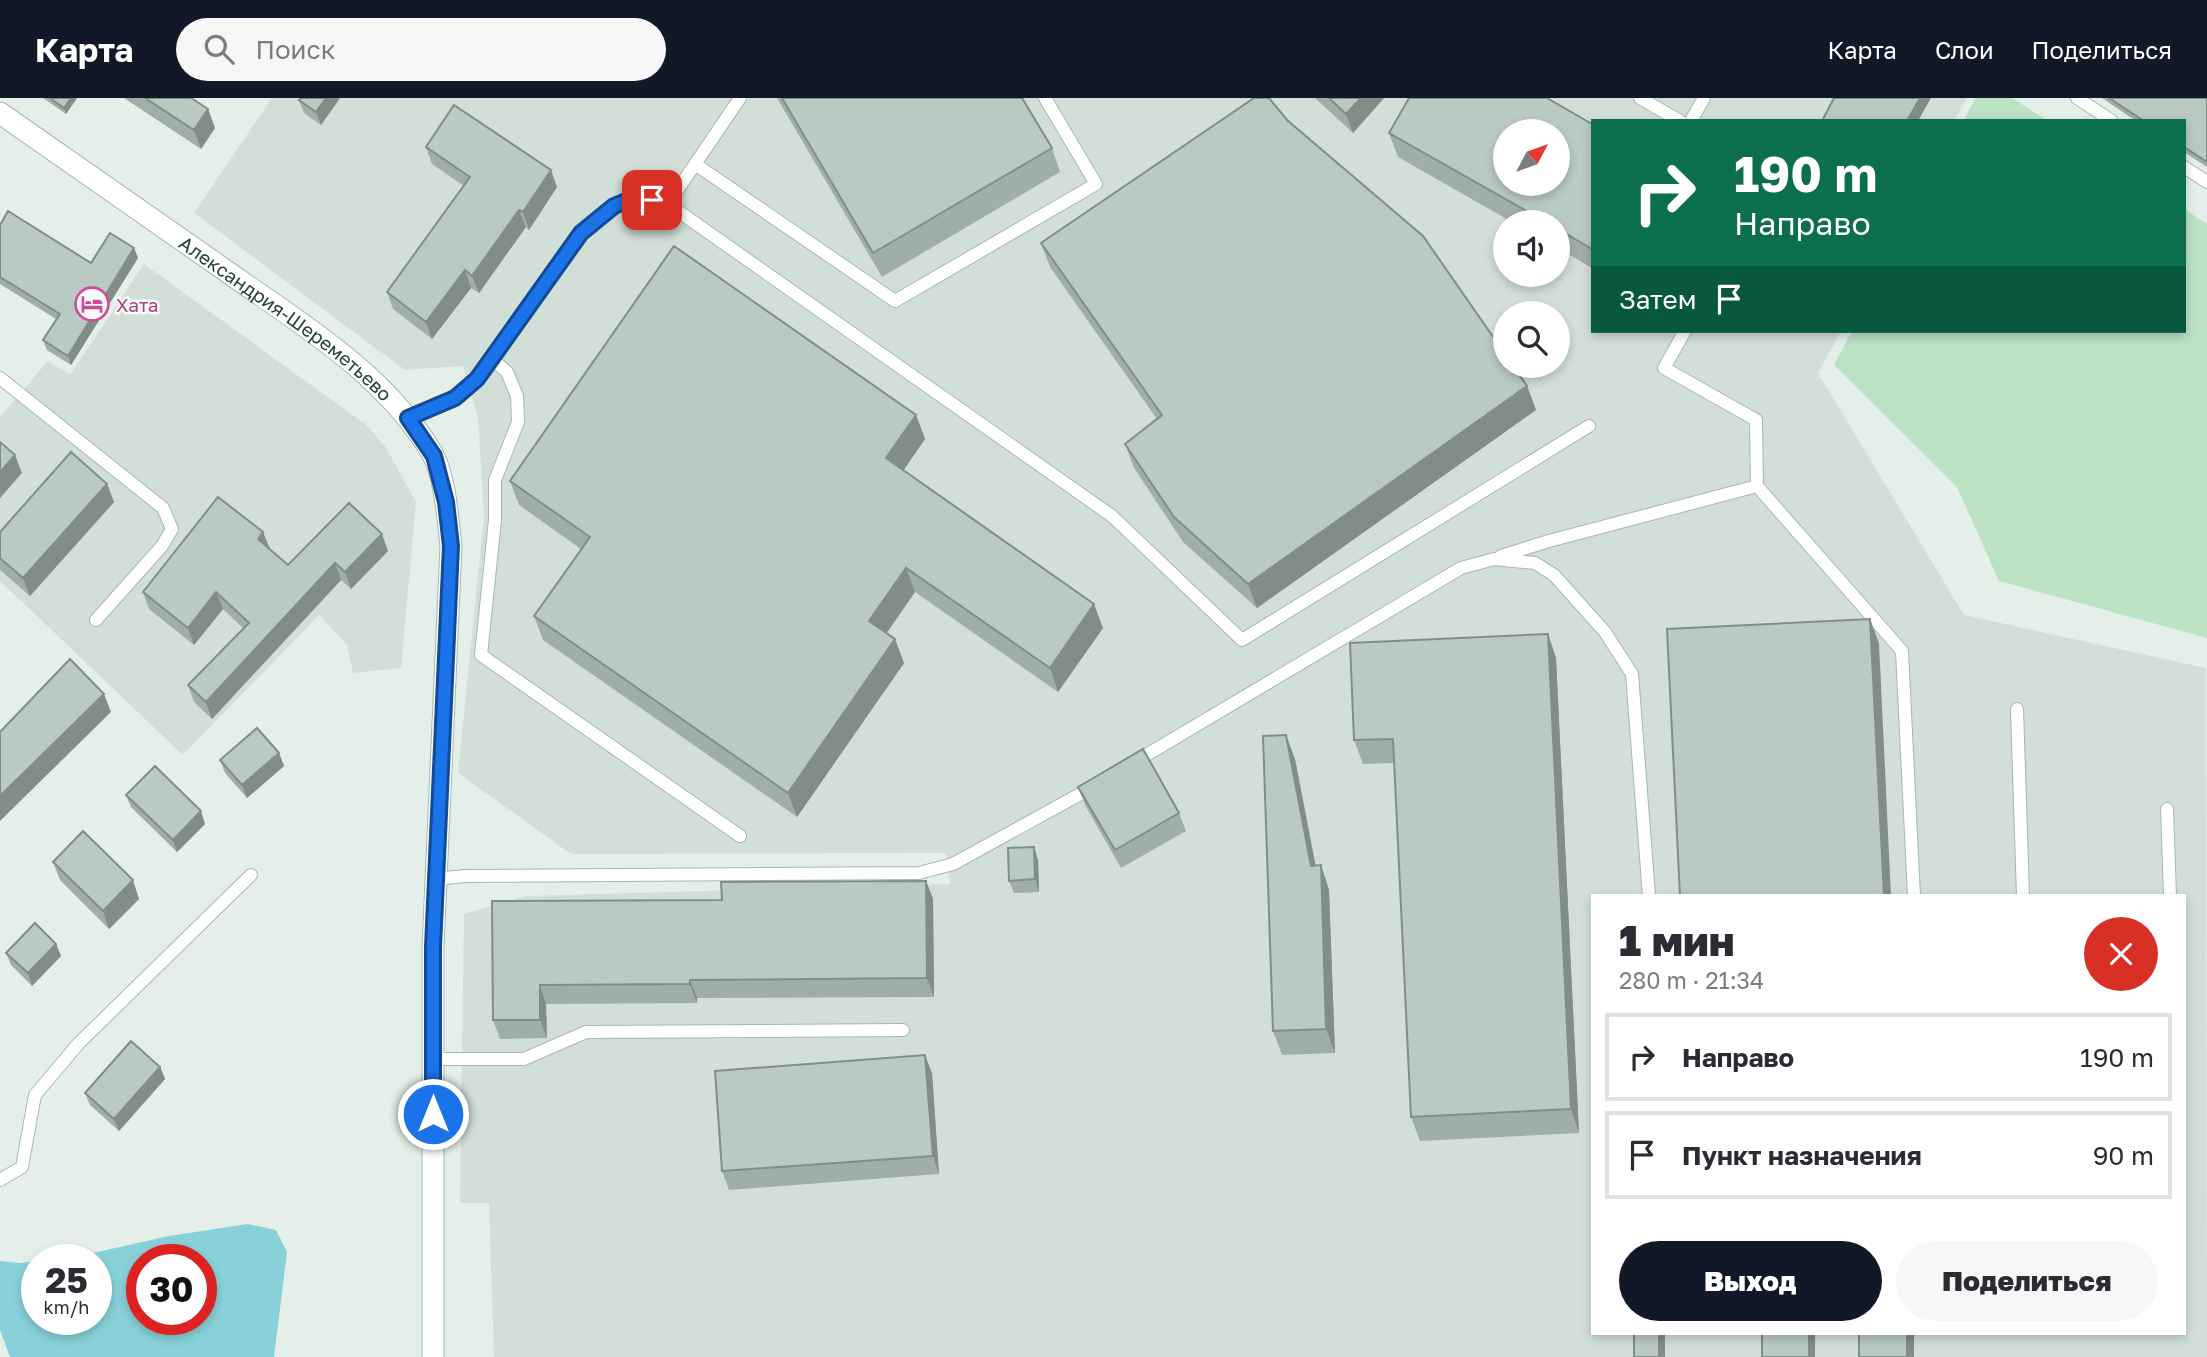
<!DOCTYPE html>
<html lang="ru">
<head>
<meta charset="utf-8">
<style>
  :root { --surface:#fff; --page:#f7f7f7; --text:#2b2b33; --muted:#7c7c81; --line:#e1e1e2; --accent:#111827 }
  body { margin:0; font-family:"Golos Text",sans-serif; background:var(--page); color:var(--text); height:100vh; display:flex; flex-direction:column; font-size:26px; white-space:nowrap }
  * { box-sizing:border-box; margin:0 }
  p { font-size:23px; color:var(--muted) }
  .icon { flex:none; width:38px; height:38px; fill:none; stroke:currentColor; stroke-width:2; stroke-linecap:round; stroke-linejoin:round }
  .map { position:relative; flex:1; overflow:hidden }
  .panel { position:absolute; left:1591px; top:796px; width:595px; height:441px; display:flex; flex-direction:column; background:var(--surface); border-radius:0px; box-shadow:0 4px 10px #0003 }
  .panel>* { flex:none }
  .hud { position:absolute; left:1591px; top:21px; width:595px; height:214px; border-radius:0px; box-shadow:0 4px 10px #0003; background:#0b6e4f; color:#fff; overflow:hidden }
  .needle { width:46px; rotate:49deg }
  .buttons { position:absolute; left:1493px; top:21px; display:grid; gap:14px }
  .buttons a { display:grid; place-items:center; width:77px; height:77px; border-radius:50%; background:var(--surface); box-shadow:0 4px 10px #0003; font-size:35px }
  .speed { position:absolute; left:21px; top:1146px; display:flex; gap:14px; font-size:35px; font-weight:700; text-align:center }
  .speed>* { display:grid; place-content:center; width:91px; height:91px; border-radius:50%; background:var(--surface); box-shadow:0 4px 10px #0003; line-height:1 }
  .speed small { font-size:18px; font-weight:400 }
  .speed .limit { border:10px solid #d22; background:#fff; color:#111 }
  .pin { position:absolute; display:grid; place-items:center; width:60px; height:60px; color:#fff; margin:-30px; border-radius:14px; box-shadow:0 4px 10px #0006 }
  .me { position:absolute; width:77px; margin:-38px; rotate:0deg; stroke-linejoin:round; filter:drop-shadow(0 0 5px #0008) }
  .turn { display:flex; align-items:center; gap:24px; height:147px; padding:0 28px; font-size:32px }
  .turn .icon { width:91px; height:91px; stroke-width:2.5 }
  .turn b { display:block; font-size:49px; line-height:60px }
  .then { display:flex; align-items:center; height:66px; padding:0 28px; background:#0003; gap:14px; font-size:26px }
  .round { display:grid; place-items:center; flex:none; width:74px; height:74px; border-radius:37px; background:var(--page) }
  .overview { display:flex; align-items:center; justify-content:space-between; height:119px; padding:0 28px }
  h1 { font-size:42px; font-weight:800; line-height:52px }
  .action { display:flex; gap:14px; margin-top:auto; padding:14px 28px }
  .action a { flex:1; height:80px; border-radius:42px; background:var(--accent); color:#fff; font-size:28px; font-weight:800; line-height:80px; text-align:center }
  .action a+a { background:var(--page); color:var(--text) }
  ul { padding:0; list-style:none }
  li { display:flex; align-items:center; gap:21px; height:88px; margin:0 14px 10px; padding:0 14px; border:4px solid var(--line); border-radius:0px }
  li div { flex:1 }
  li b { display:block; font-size:26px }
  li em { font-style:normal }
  header { display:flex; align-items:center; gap:42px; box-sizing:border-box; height:98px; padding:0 35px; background:var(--accent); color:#fff }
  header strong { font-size:33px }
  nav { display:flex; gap:38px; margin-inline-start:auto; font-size:24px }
  .search { width:490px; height:63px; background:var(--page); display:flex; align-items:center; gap:18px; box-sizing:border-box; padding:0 24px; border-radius:38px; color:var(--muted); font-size:26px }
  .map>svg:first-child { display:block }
  .built { fill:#d2dfd9; fill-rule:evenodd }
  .green { fill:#bce2c4 }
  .water { fill:#88d1d9; fill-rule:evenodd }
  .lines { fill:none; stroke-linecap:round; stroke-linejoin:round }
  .lane-casing { stroke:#a6b8b1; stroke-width:14 }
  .street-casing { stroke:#a6b8b1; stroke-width:23 }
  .lane { stroke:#fff; stroke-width:12 }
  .street { stroke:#fff; stroke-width:21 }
  .wall { fill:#9faea8 }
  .shaded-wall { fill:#828d88 }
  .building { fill:#b9cac3; stroke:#828d88; stroke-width:2; fill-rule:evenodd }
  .route-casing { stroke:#114b97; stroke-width:18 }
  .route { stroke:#1a73e8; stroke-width:12 }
  .labels { text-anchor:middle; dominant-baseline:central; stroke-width:5; stroke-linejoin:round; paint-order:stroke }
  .hotel-label { font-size:19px; fill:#b23c85; stroke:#f6fbf8; text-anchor:start }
  .street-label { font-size:19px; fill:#214338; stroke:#f6fbf8 }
</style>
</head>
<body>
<header>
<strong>Карта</strong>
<div class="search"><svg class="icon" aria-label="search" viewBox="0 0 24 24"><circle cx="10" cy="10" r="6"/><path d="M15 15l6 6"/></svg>Поиск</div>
<nav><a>Карта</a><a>Слои</a><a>Поделиться</a></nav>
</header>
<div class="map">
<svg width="2207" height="1259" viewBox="0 0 2207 1259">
  <rect width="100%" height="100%" fill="#e5efea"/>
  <!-- built -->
  <path class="built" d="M 272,0 L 1967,0 L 1954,23 L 1592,23 L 1592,233 L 1841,233 L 1818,275 L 1964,517 L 2206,570 L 2207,1259 L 494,1259 L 489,1105 L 460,1105 L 464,816 L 526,798 L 950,786 L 946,755 L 571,756 L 458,675 L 484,419 L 478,319 L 463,268 L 405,272 L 194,115 ZM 1505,33 L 1558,33 L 1558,86 L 1505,86 ZM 1505,124 L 1558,124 L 1558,177 L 1505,177 ZM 1505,215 L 1558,215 L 1558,268 L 1505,268 ZM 1592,798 L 2184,798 L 2184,1236 L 1592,1236 Z
    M 144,166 L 365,326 L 385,348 L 416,404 L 401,570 L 353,575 L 347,547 L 319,517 L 183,657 L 0,483 L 0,319 L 48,263 L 70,277 Z"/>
  <!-- green -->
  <path class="green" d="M 1976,0 L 2012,0 L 2048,23 L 1963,23 Z
    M 2184,111 L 2207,126 L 2207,540 L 1999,483 L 1957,389 L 1834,267 L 1852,233 L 2184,233 Z"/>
  <!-- water -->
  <path class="water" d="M 248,1126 L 276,1132 L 287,1154 L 274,1259 L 10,1259 L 0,1232 L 0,1163 L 20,1165 L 37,1163 L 37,1222 L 96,1222 L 96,1162 L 46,1162 L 75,1159 L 169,1138 ZM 142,1162 L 201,1162 L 201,1222 L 142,1222 Z"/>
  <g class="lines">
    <defs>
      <path id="lane" d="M 1640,0 L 1680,23
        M 2077,0 L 2112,23
        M 1691,23 L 1704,0
        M 695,66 L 895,203 L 1096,86 L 1045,0
        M 2184,69 L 2207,84
        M 668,106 L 740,0
        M 1685,233 L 1664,270 L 1756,322 L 1757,388
        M 492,261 L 507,274 L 517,298 L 518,324 L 495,382 L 495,422 L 481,557 L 740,738
        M 0,280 L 163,410 L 172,431 L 162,448 L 96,522
        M 408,320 L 455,300 L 477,281 L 581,135 L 614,108 L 636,99 L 668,106 L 1112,418 L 1242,542 L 1589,328
        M 1501,458 L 1549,443 L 1757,388 L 1902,553 L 1914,798
        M 2017,611 L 2023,798
        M 1133,665 L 1461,470 L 1494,461 L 1535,465 L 1554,477 L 1605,534 L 1632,576 L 1649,798
        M 2167,711 L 2170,798
        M 436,781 L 465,778 L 919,775 L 953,766 L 1093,689
        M 433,961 L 524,961 L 586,934 L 903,932
        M 0,1082 L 22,1069 L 35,997 L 79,945 L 251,777"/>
      <g id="street">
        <path id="s1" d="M 0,15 C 74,66 148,118 222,170 C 296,223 384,274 432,355 C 445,377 448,422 451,448 L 433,849 L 433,1259"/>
      </g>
    </defs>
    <!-- lane casing -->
    <use href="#lane" class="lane-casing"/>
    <!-- street casing -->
    <use href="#street" class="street-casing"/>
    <!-- lane -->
    <use href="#lane" class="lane"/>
    <!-- street -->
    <use href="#street" class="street"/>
  </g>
  <!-- wall -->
  <path class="wall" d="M 43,0 L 77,0 L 66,16 Z
    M 124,0 L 191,0 L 208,11 L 215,30 L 201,51 Z
    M 340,0 L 321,27 L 304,15 L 299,2 Z
    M 777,0 L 1022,0 L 1052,50 L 1060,74 L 882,179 Z
    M 1315,0 L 1384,0 L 1353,35 Z
    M 2102,0 L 2207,0 L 2207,69 L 2184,54 L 2184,23 L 2136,23 Z
    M 1287,22 L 1527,288 L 1536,312 L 1257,510 L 1183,444 L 1134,370 L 1125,346 L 1157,321 L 1050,169 L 1041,145 Z
    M 1592,26 L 1592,170 L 1558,150 L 1558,124 L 1512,124 L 1398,59 L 1389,35 Z
    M 426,49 L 557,89 L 529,132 L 526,129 L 479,195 L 471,190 L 432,241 L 393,211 L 387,194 L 464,88 L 432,66 Z
    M 0,127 L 91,165 L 134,150 L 138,160 L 71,267 L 47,252 L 43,242 L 56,221 L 0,186 Z
    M 916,317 L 925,341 L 903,372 L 1103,530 L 1058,594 L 915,494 L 887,535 L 904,565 L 797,719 L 543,542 L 534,518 L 581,451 L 519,407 L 510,383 Z
    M 107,386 L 114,404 L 30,498 L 0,472 L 0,434 Z
    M 263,434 L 269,451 L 288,467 L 388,453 L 351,491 L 341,482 L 212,621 L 194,604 L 188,587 L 243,530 L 223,511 L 194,547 L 149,511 L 143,494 Z
    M 1548,536 L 1556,560 L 1579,1035 L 1420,1043 L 1411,1019 L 1394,665 L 1363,666 L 1354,642 Z
    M 279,655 L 284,668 L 247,700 L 225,675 L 220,662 Z
    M 1295,661 L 1316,768 L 1321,767 L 1329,792 L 1335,955 L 1282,957 L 1273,933 Z
    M 1078,689 L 1179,715 L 1186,733 L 1121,770 L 1085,707 Z
    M 126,697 L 205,726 L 177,754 L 131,709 Z
    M 1034,749 L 1038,762 L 1039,794 L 1014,795 L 1009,783 Z
    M 53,764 L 139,801 L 109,831 L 60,782 Z
    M 926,783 L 933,801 L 934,899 L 697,900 L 697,905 L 546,906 L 547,940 L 500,941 L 493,922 L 492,803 L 722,802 Z
    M 56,846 L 61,858 L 32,888 L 11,867 L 6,855 Z
    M 160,969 L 165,981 L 119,1033 L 90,1007 L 85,995 Z
    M 932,975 L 939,1076 L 729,1092 L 722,1073 Z"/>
  <!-- shaded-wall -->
  <path class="shaded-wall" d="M 71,0 L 77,0 L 66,16 L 64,10 Z
    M 326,0 L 340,0 L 321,27 L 316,14 Z
    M 1361,0 L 1384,0 L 1353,35 L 1346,16 Z
    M 1920,0 L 1931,0 L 1918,23 L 1907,23 Z
    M 208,11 L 215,30 L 201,51 L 194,32 Z
    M 551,72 L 557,89 L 529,132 L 523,114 Z
    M 519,112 L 526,129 L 479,195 L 472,178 Z
    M 134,150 L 138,160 L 71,267 L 68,258 Z
    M 465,172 L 471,190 L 432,241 L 426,224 Z
    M 1527,288 L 1536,312 L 1257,510 L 1248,486 Z
    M 916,317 L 925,341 L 895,385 L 886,360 Z
    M 15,357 L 22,375 L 0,400 L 0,374 Z
    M 107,386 L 114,404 L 30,498 L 23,480 Z
    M 263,434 L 270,451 L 258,441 Z
    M 382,436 L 388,453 L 351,491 L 345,474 Z
    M 335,465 L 341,482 L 212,621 L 206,604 Z
    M 906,470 L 915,494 L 878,547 L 869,523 Z
    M 216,494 L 223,511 L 194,547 L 188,530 Z
    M 1094,506 L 1103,530 L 1058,594 L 1050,570 Z
    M 1870,521 L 1879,545 L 1891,798 L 1884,798 Z
    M 1548,536 L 1556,560 L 1579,1035 L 1571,1011 Z
    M 895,541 L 904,565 L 797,719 L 788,695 Z
    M 104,596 L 111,614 L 0,723 L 0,698 Z
    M 1286,637 L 1295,661 L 1320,792 L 1311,768 Z
    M 279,655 L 284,668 L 247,700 L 242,687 Z
    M 201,713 L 205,726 L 177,754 L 173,742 Z
    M 1034,749 L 1038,762 L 1039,794 L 1035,781 Z
    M 1321,767 L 1329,792 L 1335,955 L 1326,931 Z
    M 133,782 L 139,801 L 109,831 L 103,813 Z
    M 926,783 L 933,801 L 934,899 L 927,880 Z
    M 56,846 L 61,858 L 32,888 L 28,875 Z
    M 690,882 L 697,900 L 697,905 L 690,886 Z
    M 540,887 L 546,906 L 547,940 L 540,922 Z
    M 925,957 L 932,975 L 939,1076 L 933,1058 Z
    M 160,969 L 165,981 L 119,1033 L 114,1021 Z
    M 1659,1236 L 1665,1236 L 1665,1259 L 1659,1259 Z
    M 1809,1236 L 1815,1236 L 1815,1259 L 1809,1259 Z
    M 1907,1236 L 1914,1236 L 1914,1259 L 1907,1259 Z"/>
  <!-- building -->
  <path class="building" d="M 50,0 L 71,0 L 64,10 Z
    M 145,0 L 191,0 L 208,11 L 194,32 Z
    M 301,0 L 326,0 L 316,14 L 299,2 Z
    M 782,0 L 1022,0 L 1052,50 L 873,155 Z
    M 1254,0 L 1269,0 L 1287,22 L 1423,138 L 1505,256 L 1505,268 L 1513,268 L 1527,288 L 1248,486 L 1174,419 L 1125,346 L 1162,317 L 1041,145 Z
    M 1329,0 L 1361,0 L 1346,16 Z
    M 1409,0 L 1547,0 L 1592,26 L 1592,151 L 1558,131 L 1558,124 L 1546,124 L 1389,35 ZM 1505,33 L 1558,33 L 1558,86 L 1505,86 Z
    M 1834,0 L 1920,0 L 1907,23 L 1822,23 Z
    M 2109,0 L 2207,0 L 2207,64 L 2184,49 L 2184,23 L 2144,23 Z
    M 454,7 L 551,72 L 523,114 L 519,112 L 472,178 L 465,172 L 426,224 L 387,194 L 470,79 L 426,49 Z
    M 8,113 L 91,165 L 110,135 L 134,150 L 68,258 L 43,242 L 60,216 L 0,179 L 0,127 Z
    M 674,148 L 916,317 L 886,360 L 1094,506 L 1050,570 L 906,470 L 869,523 L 895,541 L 788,695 L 534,518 L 590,439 L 510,383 Z
    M 0,344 L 15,357 L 0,374 Z
    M 71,354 L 107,386 L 23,480 L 0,460 L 0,434 Z
    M 218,399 L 263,434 L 258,441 L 288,467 L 349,405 L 382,436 L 345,474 L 335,465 L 206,604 L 188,587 L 249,525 L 216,494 L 188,530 L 143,494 Z
    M 1870,521 L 1884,798 L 1680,798 L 1667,531 Z
    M 1548,536 L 1571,1011 L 1411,1019 L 1393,641 L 1354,642 L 1350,545 Z
    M 70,561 L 104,596 L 0,698 L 0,634 Z
    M 257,630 L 279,655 L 242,687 L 220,662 Z
    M 1286,637 L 1311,768 L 1321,767 L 1326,931 L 1273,933 L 1263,638 Z
    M 1143,651 L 1179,715 L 1115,752 L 1078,689 Z
    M 155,668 L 201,713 L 173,742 L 126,697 Z
    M 83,733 L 133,782 L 103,813 L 53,764 Z
    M 1034,749 L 1035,781 L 1009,783 L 1008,750 Z
    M 926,783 L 927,880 L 690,882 L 690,886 L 540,887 L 540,922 L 493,922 L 492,803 L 722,802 L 721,784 Z
    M 35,825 L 56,846 L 28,875 L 6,855 Z
    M 131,943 L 160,969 L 114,1021 L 85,995 Z
    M 925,957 L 933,1058 L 722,1073 L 715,973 Z
    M 1634,1236 L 1659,1236 L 1659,1259 L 1634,1259 Z
    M 1762,1236 L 1809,1236 L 1809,1259 L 1762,1259 Z
    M 1859,1236 L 1907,1236 L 1907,1259 L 1859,1259 Z"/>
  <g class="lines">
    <defs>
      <path id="route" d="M 433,1016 L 433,849 L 451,448 L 446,404 L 434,358 L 408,320 L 455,300 L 477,281 L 581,135 L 614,108 L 636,99 L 652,102"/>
    </defs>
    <!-- route casing -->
    <use href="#route" class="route-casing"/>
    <!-- route -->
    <use href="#route" class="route"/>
  </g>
  <!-- icons -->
  <defs>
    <symbol id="hotel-ring" viewBox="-11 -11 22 22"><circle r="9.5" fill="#f6fbf8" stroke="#d1479c" stroke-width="1.5"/><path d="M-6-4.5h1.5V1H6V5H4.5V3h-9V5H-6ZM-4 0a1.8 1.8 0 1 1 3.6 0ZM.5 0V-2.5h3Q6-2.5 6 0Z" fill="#d1479c"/></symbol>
  </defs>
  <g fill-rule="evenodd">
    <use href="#hotel-ring" x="73" y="187" width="38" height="38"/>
  </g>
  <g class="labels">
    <!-- hotel labels -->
    <g class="hotel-label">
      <text x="116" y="206">Хата</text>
    </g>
    <!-- street labels -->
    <g class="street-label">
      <text stroke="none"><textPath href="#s1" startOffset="352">Александрия-Шереметьево</textPath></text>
    </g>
  </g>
</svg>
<div class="buttons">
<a><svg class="needle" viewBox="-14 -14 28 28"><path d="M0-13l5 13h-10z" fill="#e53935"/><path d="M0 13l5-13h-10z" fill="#7c7c81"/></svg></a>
<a><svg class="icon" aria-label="sound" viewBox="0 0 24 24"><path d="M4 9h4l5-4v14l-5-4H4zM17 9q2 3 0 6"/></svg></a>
<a><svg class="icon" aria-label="search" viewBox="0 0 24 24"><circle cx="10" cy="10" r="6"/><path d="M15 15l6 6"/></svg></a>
</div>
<div class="speed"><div>25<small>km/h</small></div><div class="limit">30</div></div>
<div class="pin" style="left:652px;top:102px;background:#d93025"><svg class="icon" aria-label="arrive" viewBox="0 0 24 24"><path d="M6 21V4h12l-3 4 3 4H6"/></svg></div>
<svg class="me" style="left:433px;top:1016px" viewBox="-20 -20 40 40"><circle r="17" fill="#1a73e8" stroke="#fff" stroke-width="3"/><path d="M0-11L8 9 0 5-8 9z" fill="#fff"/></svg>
<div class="hud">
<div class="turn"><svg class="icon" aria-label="right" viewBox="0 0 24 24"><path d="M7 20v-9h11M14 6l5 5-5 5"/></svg><div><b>190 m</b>Направо</div></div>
<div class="then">Затем<svg class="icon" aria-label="arrive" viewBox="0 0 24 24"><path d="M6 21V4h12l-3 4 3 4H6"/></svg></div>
</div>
<section class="panel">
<div class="overview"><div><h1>1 мин</h1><p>280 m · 21:34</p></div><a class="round" style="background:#d93025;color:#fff"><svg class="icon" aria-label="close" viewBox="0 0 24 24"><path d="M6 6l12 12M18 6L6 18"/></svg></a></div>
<ul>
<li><svg class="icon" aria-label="right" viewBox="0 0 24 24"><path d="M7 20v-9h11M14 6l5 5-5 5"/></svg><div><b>Направо</b></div><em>190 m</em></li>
<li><svg class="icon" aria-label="arrive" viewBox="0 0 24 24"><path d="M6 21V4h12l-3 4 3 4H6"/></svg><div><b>Пункт назначения</b></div><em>90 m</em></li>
</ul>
<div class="action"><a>Выход</a><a>Поделиться</a></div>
</section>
</div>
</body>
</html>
